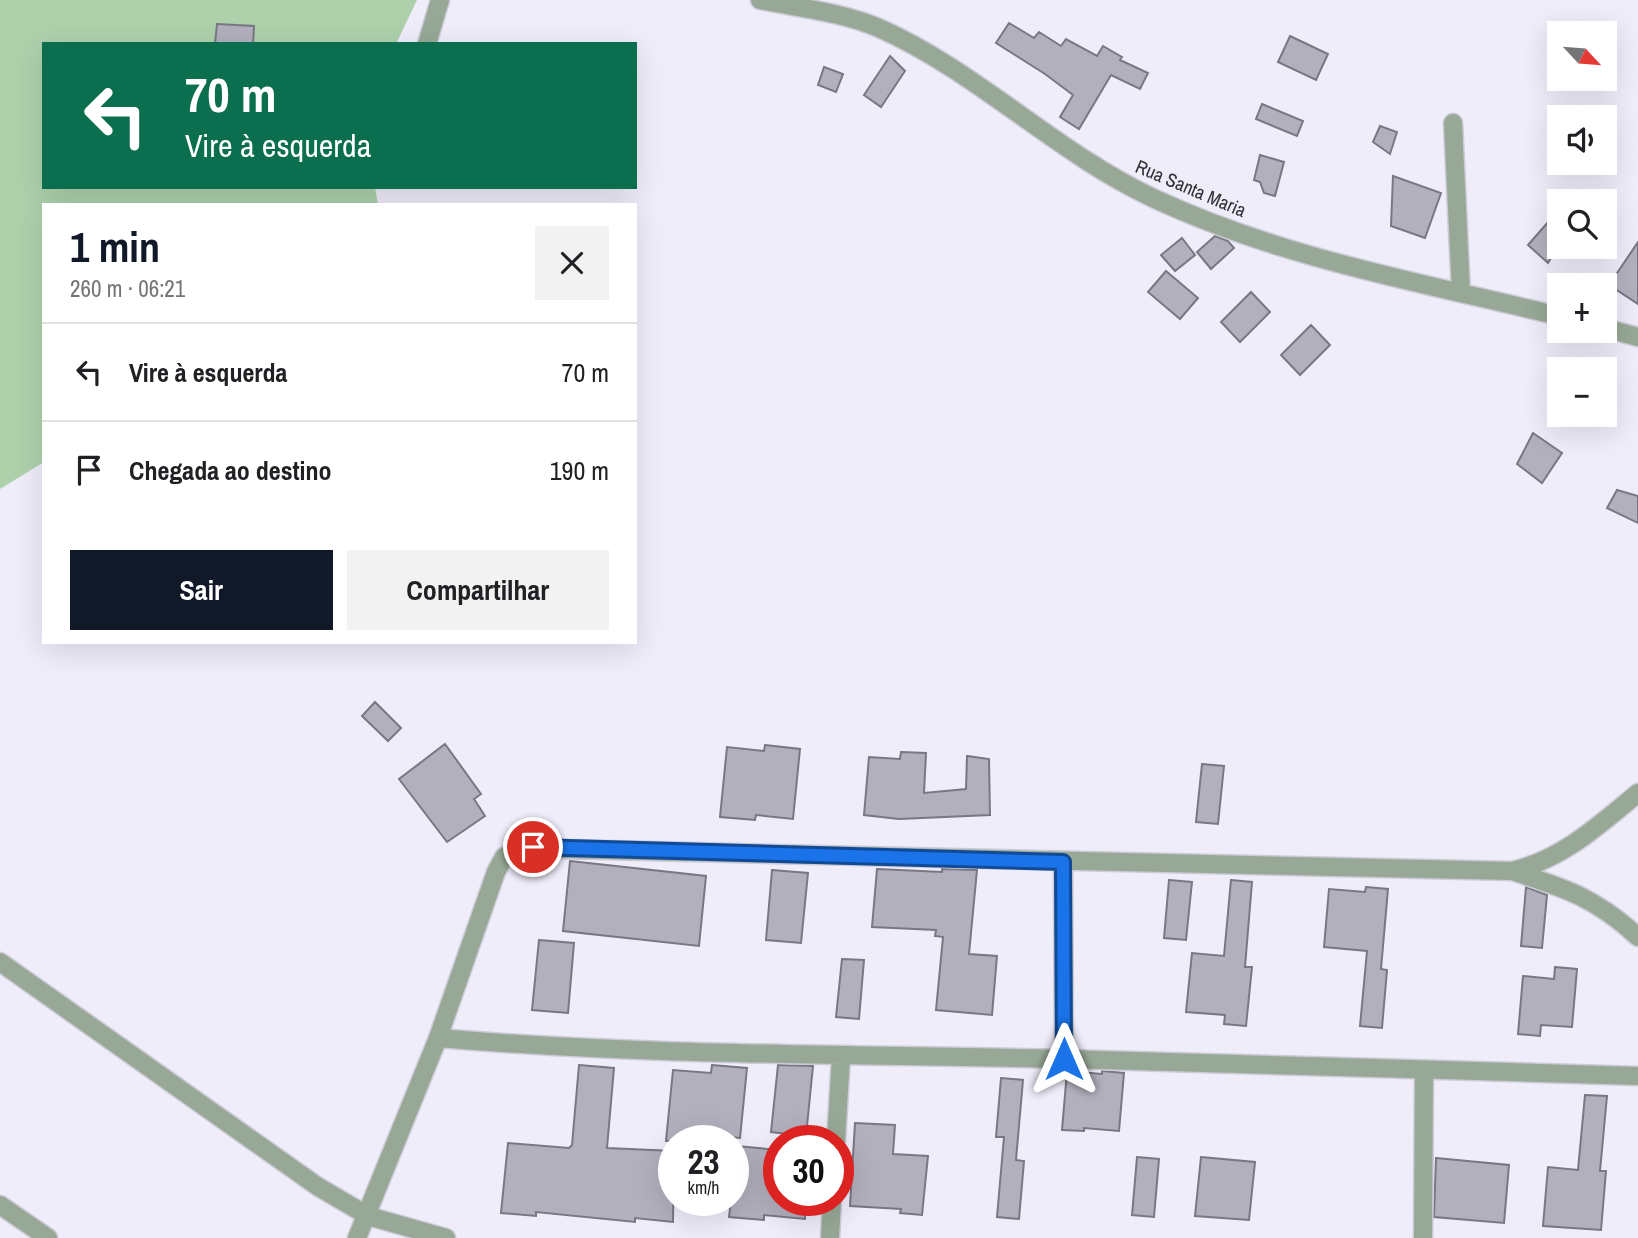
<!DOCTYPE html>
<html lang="pt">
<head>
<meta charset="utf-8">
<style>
  :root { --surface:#fff; --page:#f2f2f2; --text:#202124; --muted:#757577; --line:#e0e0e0; --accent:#111827 }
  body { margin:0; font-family:"Archivo Narrow",sans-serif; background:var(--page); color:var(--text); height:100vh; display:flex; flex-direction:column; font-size:26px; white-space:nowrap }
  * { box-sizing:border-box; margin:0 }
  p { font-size:23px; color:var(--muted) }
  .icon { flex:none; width:38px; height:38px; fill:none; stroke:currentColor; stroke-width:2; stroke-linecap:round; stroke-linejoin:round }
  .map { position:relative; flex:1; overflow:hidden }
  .drawer { position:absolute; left:42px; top:203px; width:595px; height:441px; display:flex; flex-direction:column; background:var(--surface); border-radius:0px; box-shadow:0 7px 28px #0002 }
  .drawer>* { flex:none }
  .banner { position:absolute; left:42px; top:42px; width:595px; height:147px; border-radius:0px; box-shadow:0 7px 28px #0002; background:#0b6e4f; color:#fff; overflow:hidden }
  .needle { width:46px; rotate:116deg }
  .fabs { position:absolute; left:1547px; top:21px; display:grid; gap:14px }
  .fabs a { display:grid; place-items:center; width:70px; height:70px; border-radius:0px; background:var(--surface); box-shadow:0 7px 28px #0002; font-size:35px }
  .speed { position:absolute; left:658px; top:1125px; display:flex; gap:14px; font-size:35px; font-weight:700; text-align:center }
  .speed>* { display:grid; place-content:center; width:91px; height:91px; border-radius:50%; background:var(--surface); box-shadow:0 7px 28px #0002; line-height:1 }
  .speed small { font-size:18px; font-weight:400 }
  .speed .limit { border:10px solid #d22; background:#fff; color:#111 }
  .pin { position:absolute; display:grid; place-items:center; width:60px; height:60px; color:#fff; margin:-30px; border:4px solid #fff; border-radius:50%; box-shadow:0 2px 7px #0007 }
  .me { position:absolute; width:77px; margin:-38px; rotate:0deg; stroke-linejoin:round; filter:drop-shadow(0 0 5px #0008) }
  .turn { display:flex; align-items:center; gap:24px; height:147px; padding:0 28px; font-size:32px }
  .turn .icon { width:91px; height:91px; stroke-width:2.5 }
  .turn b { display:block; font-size:49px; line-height:60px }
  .round { display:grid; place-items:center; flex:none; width:74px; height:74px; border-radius:0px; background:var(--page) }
  .summary { display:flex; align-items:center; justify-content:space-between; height:119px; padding:0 28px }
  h1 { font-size:42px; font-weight:700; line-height:52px; color:var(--accent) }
  .primary-button { display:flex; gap:14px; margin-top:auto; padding:14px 28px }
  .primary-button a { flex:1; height:80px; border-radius:0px; background:var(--accent); color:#fff; font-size:28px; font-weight:700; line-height:80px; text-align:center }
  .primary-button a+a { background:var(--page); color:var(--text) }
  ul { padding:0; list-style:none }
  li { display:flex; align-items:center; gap:21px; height:98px; padding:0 28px; border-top:2px solid var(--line) }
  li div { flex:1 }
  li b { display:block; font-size:26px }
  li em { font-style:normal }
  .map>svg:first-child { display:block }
  .green { fill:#aed1ac }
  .building { fill:#b2b0bd; stroke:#797783; stroke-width:2 }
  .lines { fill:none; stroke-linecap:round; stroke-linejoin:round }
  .street-casing { stroke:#cdcbd7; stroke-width:21 }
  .street { stroke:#97a996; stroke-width:18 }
  .route-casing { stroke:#114b97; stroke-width:18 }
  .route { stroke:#1a73e8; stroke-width:12 }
  .labels { text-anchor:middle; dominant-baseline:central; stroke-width:7; stroke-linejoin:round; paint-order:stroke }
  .street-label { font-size:19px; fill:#323136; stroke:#efedfa }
</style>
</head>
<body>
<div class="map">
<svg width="1638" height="1238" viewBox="0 0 1638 1238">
  <rect width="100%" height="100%" fill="#efedfa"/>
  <!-- green -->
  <path class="green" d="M 0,0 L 417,0 L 396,44 L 44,44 L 44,187 L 375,187 L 378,205 L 44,205 L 44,462 L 0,489 Z"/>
  <!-- building -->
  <path class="building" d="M 1009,23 L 1034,38 L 1039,32 L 1061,46 L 1066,39 L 1097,56 L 1103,46 L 1122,57 L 1120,60 L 1148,73 L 1140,89 L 1111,75 L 1079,129 L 1060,117 L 1073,95 L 1045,74 L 996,43 Z
    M 217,24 L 254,26 L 253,44 L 215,44 Z
    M 1290,36 L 1328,54 L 1316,80 L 1278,62 Z
    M 890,56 L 905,71 L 881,107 L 864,95 Z
    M 824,67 L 843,74 L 836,92 L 818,85 Z
    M 1262,104 L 1303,121 L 1297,136 L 1256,119 Z
    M 1380,126 L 1397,132 L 1390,154 L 1373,142 Z
    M 1260,155 L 1284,162 L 1275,196 L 1264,193 L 1260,182 L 1254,180 Z
    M 1393,176 L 1441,193 L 1425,238 L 1391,226 Z
    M 1549,221 L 1559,231 L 1559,244 L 1548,263 L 1528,245 Z
    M 1215,236 L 1228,241 L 1234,248 L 1211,269 L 1197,252 Z
    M 1182,238 L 1195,255 L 1175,271 L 1161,255 Z
    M 1638,242 L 1638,304 L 1609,285 Z
    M 1166,271 L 1198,298 L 1180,319 L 1148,292 Z
    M 1251,292 L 1270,312 L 1240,342 L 1221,322 Z
    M 1311,325 L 1330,345 L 1300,375 L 1281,355 Z
    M 1533,433 L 1562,453 L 1542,483 L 1517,464 Z
    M 1617,490 L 1638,496 L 1638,523 L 1607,508 Z
    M 375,702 L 401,728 L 388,741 L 362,716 Z
    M 445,744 L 481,794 L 474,799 L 485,816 L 447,842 L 399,779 Z
    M 765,745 L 800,749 L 793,819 L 756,815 L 755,820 L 720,817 L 727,747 L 764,751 Z
    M 901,752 L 926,753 L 924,793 L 966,789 L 967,756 L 989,759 L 990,815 L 899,819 L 864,815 L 869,757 L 900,759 Z
    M 1202,764 L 1224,766 L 1218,824 L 1196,822 Z
    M 570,861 L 706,876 L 699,946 L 563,931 Z
    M 877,869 L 942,872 L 942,869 L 977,870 L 969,954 L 997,956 L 992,1015 L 936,1010 L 943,937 L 935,936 L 936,930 L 872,927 Z
    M 772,870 L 808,873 L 801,943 L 766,940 Z
    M 1169,880 L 1192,882 L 1186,940 L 1164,938 Z
    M 1231,880 L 1252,882 L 1245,967 L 1252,967 L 1246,1026 L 1224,1024 L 1225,1015 L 1186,1012 L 1192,953 L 1224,956 Z
    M 1366,887 L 1388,889 L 1381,969 L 1387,970 L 1382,1028 L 1360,1026 L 1367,951 L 1324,947 L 1329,889 L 1365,892 Z
    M 1526,887 L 1547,895 L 1542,948 L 1521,946 Z
    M 539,940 L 574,943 L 568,1013 L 532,1010 Z
    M 842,959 L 864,960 L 859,1019 L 836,1017 Z
    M 1555,967 L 1577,969 L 1572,1027 L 1541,1025 L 1540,1036 L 1518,1034 L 1523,976 L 1554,979 Z
    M 579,1065 L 614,1068 L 607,1148 L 674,1151 L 673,1222 L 635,1218 L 635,1222 L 536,1212 L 536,1216 L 501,1213 L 508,1143 L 569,1148 L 572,1145 Z
    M 712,1065 L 747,1068 L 740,1138 L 702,1135 L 701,1141 L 666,1141 L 673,1070 L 711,1073 Z
    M 778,1065 L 813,1066 L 806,1136 L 771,1132 Z
    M 1067,1071 L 1102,1074 L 1102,1071 L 1124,1073 L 1119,1131 L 1084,1128 L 1084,1131 L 1062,1130 Z
    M 1001,1078 L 1023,1080 L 1016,1160 L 1024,1161 L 1019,1219 L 997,1217 L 1004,1137 L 996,1137 Z
    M 1585,1095 L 1607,1096 L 1600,1171 L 1606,1171 L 1601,1230 L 1543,1226 L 1548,1167 L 1578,1170 Z
    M 855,1123 L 895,1125 L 893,1154 L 928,1156 L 922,1215 L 900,1213 L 901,1209 L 850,1206 Z
    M 736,1146 L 779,1150 L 779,1200 L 806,1200 L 805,1219 L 764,1215 L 764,1220 L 729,1217 L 731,1200 L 733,1200 Z
    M 1137,1157 L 1159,1159 L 1154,1217 L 1132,1215 Z
    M 1201,1157 L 1255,1162 L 1249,1220 L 1195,1216 Z
    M 1436,1158 L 1509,1165 L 1504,1223 L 1434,1217 Z"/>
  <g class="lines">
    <defs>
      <path id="street" d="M 760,0 C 799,8 842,12 879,28 C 978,72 1055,152 1153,198 C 1281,258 1423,283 1559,316
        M 427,44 L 440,0
        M 1453,123 L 1461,293
        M 1605,328 L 1638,337
        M 1063,862 L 1064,1059
        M 1512,871 C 1565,888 1596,898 1638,937
        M 0,962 L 317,1186 L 368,1216 L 446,1238
        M 438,1038 C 646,1056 856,1054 1065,1059 C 1256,1063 1447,1071 1638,1076
        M 836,1141 L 841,1056
        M 0,1205 L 48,1238
        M 357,1238 L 438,1038 L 496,872 L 504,857 L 519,848 L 1512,871 C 1563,859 1599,825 1638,793
        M 830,1238 L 832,1200
        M 1423,1238 L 1424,1070"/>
    </defs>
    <!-- street casing -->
    <use href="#street" class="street-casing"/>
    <!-- street -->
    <use href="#street" class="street"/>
  </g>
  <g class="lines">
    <defs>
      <path id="route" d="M 533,847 L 1063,862 L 1064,1059"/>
    </defs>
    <!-- route casing -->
    <use href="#route" class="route-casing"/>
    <!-- route -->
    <use href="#route" class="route"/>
  </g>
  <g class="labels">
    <!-- street labels -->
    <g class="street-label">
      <text transform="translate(1191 188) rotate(23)">Rua Santa Maria</text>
    </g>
  </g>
</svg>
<div class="fabs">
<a><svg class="needle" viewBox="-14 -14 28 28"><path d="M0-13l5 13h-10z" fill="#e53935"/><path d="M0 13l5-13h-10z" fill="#757577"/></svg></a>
<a><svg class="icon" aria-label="sound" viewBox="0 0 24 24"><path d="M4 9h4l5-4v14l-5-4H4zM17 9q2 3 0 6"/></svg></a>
<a><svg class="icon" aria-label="search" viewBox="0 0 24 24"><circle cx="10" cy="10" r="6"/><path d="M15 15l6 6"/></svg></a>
<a>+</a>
<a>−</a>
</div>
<div class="speed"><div>23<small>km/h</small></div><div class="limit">30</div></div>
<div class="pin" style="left:533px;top:847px;background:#d93025"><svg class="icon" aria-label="arrive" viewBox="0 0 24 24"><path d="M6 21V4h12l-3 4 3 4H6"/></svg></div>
<svg class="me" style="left:1064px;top:1059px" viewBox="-20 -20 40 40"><path d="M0-17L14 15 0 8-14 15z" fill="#1a73e8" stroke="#fff" stroke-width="4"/></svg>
<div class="banner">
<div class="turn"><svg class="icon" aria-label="left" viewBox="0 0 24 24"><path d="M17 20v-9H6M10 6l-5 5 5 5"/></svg><div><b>70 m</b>Vire à esquerda</div></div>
</div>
<section class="drawer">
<div class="summary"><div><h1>1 min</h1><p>260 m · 06:21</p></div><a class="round"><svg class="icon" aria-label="close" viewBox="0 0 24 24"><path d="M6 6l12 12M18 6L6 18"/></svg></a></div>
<ul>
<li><svg class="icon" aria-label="left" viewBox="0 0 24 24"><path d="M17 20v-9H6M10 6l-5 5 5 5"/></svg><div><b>Vire à esquerda</b></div><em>70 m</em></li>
<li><svg class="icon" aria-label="arrive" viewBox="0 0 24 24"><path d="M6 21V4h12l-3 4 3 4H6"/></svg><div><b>Chegada ao destino</b></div><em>190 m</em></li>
</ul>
<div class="primary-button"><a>Sair</a><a>Compartilhar</a></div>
</section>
</div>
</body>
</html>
